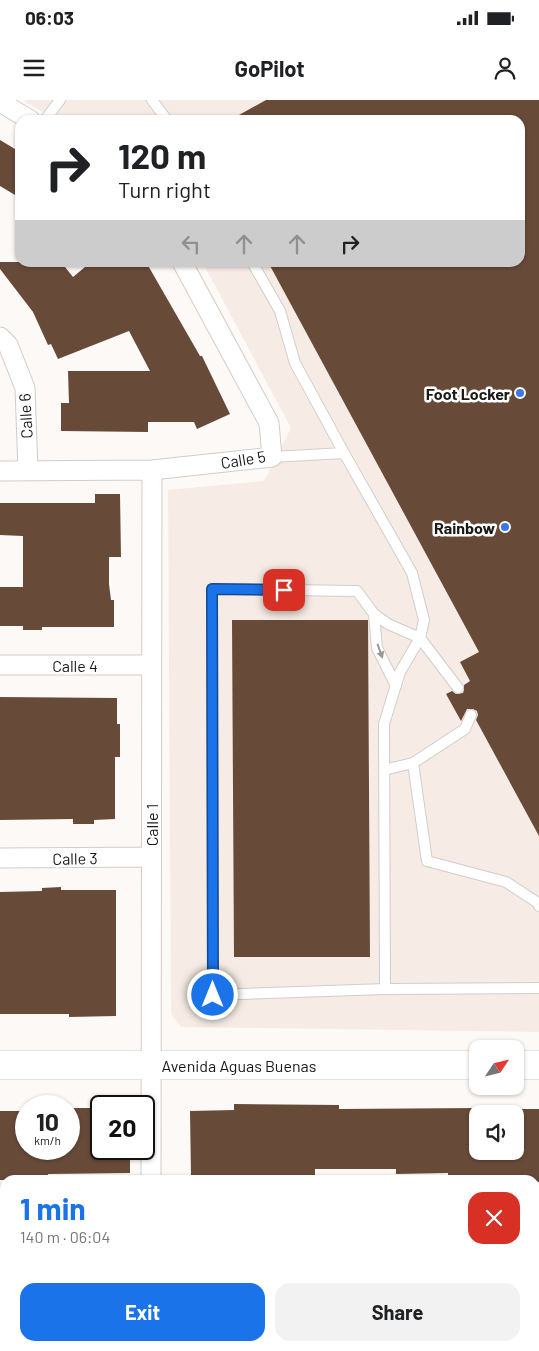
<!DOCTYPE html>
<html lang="en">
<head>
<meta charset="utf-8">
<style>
  :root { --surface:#fff; --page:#f2f2f2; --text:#202124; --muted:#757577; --accent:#1a73e8 }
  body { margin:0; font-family:Barlow,sans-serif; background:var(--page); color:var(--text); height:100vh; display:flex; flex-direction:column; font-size:19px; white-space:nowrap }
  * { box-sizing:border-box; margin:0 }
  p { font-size:16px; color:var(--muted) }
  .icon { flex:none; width:28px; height:28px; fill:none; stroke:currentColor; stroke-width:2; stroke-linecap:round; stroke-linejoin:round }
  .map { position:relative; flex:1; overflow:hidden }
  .sheet { position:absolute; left:0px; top:1075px; width:540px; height:176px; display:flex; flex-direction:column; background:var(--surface); border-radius:15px 15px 0 0; box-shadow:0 1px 4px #0004 }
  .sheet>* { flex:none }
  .guide { position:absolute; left:15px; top:15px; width:510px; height:152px; border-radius:15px; box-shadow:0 1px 4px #0004; background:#fff; color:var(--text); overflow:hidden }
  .needle { width:32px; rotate:55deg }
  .buttons { position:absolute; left:469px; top:940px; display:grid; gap:10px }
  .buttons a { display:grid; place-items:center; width:55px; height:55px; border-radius:10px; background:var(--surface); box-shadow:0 1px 4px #0004; font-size:25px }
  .speed { position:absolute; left:15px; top:995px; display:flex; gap:10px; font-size:25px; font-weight:700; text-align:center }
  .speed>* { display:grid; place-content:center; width:65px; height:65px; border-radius:50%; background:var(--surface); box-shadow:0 1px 4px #0004; line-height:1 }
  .speed small { font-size:12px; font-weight:400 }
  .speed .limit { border:2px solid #111; border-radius:8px; background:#fff; color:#111 }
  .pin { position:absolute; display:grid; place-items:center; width:42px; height:42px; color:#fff; margin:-21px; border-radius:10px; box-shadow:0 2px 8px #0006 }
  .me { position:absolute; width:55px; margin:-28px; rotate:0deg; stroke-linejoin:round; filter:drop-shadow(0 0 4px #0008) }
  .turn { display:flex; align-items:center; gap:18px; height:105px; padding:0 20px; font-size:22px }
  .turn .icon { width:65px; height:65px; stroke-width:2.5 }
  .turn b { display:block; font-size:35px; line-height:42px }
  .lanes { display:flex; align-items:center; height:48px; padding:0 20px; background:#0003; justify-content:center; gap:25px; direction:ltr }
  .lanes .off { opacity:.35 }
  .round { display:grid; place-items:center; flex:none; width:52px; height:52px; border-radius:15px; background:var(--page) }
  .overview { display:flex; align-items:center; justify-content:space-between; height:85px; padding:0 20px }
  h1 { font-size:30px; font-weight:700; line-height:38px; color:var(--accent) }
  .cta { display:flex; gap:10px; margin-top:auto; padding:10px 20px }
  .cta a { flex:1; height:58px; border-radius:15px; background:var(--accent); color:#fff; font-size:20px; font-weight:700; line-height:58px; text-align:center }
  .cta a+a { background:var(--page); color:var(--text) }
  .status { display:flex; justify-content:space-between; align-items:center; height:35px; padding:0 25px; background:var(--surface); direction:ltr }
  .status svg { height:14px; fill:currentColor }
  header { display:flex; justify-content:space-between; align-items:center; height:65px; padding:0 20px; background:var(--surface); font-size:22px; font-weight:700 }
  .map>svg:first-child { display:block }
  .built { fill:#f6ece5 }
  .building { fill:#684a39 }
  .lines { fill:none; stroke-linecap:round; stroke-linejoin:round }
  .lane-casing { stroke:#d0cdcb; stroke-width:12 }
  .street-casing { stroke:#d0cdcb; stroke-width:21 }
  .secondary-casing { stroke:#d0cdcb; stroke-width:29 }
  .lane { stroke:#fff; stroke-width:10 }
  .street { stroke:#fff; stroke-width:19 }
  .secondary { stroke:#fff; stroke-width:28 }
  .oneway { fill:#989897 }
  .route-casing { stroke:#114b97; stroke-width:12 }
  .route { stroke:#1a73e8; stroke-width:9 }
  .poi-dot { fill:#3c77e7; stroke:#fff; stroke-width:2 }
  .labels { text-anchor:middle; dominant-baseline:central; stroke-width:5; stroke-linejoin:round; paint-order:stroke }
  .poi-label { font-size:16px; font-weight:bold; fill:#1a1918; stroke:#fff; text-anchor:end }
  .street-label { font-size:16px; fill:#1a1918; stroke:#fff }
</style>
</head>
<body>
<div class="status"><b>06:03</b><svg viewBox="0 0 49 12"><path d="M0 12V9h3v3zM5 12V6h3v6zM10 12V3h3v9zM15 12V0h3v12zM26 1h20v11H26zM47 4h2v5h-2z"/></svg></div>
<header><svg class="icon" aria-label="menu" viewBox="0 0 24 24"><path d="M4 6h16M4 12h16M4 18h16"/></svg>GoPilot<svg class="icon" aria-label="person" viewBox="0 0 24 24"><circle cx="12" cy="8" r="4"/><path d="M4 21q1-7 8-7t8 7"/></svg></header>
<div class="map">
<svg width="539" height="1251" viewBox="0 0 539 1251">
  <rect width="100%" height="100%" fill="#fdf9f7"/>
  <!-- built -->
  <path class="built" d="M 26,0 L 539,0 L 539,932 L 181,927 L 171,914 L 168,390 L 264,381 L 291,328 L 203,163 L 520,162 L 520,20 L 56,20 L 25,2 Z"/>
  <!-- building -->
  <path class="building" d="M 266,0 L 539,0 L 539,736 L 476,620 L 478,615 L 477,611 L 473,609 L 467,609 L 461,621 L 446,594 L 452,591 L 456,594 L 463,593 L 464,590 L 464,585 L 470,581 L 460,562 L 479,552 L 268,162 L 520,162 L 520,20 L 230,20 Z
    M 0,40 L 20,52 L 20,98 L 0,86 Z
    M 0,162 L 61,162 L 73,177 L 91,162 L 146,162 L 200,256 L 202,256 L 230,314 L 197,329 L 194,322 L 148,322 L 148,332 L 61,331 L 61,303 L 69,303 L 68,271 L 150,271 L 129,231 L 58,259 L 51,244 L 48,245 L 33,212 L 0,169 Z
    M 95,394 L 120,394 L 121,457 L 109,457 L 109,484 L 111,500 L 114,500 L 114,527 L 42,527 L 42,530 L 23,530 L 23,526 L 0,526 L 0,487 L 23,487 L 23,436 L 0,435 L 0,403 L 95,403 Z
    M 232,520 L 368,520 L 370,857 L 234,857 Z
    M 0,597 L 117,598 L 117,624 L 120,624 L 120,657 L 115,657 L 115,719 L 94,720 L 94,724 L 73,724 L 73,719 L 0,720 Z
    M 61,787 L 61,790 L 116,790 L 116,916 L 69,917 L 69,914 L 0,914 L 0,792 L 42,791 L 42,788 Z
    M 234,1004 L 339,1005 L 339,1009 L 478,1008 L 478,1051 L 515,1051 L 515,1009 L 539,1009 L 539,1082 L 500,1076 L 448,1075 L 448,1073 L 396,1074 L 396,1069 L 315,1069 L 315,1080 L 240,1080 L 240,1075 L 235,1075 L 191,1076 L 190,1011 L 234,1010 Z
    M 69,1008 L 101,1008 L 101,1049 L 130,1049 L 130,1073 L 48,1074 L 48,1080 L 0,1080 L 0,1011 L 26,1011 L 26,1049 L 69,1049 Z"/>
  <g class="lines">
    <defs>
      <path id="lane" d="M 152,0 L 167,20
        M 45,20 L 60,0
        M 252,162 L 280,211 L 295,263 L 344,353 L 412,473 L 424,520 L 420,538 L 400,572 L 384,624 L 385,889 L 539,888
        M 272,357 L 344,353
        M 374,514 L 377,548 L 396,586
        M 471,615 L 465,629 L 413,663 L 427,761 L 506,782 L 538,803 L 539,806
        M 384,670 L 413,663
        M 385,889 L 213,895 L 212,489 L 357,491 L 374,514 L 388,524 L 420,538 L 458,588"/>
      <path id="street" d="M 0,2 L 30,20
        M 0,237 L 8,245 L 25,288 L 28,371
        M 0,371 L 152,370 L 272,357 L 269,323 L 182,162
        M 0,565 L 151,565
        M 0,758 L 151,757
        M 151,1080 L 152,370
        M 0,1183 L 5,1183
        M 535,1225 L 539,1228"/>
      <path id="secondary" d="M 0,965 L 478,965
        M 515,965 L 539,965"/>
    </defs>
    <!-- lane casing -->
    <use href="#lane" class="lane-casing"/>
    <!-- street casing -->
    <use href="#street" class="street-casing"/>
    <!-- secondary casing -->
    <use href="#secondary" class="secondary-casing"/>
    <!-- lane -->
    <use href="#lane" class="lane"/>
    <!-- street -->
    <use href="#street" class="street"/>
    <!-- secondary -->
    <use href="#secondary" class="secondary"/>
  </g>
  <!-- one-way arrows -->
  <defs><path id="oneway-solid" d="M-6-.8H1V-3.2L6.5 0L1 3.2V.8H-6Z" transform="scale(1.25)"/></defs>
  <use class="oneway" href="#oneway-solid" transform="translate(380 551) rotate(70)"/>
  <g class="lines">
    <defs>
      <path id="route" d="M 213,895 L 212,489 L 284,490"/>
    </defs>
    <!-- route casing -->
    <use href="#route" class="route-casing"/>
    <!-- route -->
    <use href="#route" class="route"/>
  </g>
  <!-- markers -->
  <g class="poi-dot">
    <circle cx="520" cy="293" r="5"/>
    <circle cx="505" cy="427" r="5"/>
  </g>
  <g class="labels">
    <!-- poi labels -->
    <g class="poi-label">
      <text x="510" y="293">Foot Locker</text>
      <text x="495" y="427">Rainbow</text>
    </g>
    <!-- street labels -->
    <g class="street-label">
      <text transform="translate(25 316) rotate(-93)">Calle 6</text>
      <text transform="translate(243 359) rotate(-9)">Calle 5</text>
      <text x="75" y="565">Calle 4</text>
      <text transform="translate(151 725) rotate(-90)">Calle 1</text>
      <text transform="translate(75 758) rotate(-1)">Calle 3</text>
      <text x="239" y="965">Avenida Aguas Buenas</text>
    </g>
  </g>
</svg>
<div class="buttons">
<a><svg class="needle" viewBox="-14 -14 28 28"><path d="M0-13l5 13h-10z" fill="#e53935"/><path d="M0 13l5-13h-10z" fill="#757577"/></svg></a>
<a><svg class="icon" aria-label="sound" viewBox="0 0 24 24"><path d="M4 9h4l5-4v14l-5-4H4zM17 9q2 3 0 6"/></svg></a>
</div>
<div class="speed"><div>10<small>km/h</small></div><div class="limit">20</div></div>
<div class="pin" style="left:284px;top:490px;background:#d93025"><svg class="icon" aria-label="arrive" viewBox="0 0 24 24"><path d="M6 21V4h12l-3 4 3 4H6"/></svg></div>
<svg class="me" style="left:213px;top:895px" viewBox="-20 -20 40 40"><circle r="17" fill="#1a73e8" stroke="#fff" stroke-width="3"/><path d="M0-11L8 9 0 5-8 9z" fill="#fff"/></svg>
<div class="guide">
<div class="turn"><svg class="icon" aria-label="right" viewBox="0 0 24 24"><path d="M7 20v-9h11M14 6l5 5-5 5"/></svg><div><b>120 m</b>Turn right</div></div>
<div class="lanes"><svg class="icon off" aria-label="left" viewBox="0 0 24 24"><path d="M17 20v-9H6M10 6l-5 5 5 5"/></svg><svg class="icon off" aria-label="ahead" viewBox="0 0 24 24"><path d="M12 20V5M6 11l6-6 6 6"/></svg><svg class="icon off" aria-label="ahead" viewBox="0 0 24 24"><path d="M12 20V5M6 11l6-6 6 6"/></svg><svg class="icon" aria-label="right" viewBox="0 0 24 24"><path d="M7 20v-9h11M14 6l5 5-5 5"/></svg></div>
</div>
<section class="sheet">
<div class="overview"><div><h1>1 min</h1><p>140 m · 06:04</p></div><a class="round" style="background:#d93025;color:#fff"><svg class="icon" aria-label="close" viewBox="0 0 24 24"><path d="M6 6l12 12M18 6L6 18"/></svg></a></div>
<div class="cta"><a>Exit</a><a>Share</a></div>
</section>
</div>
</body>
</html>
